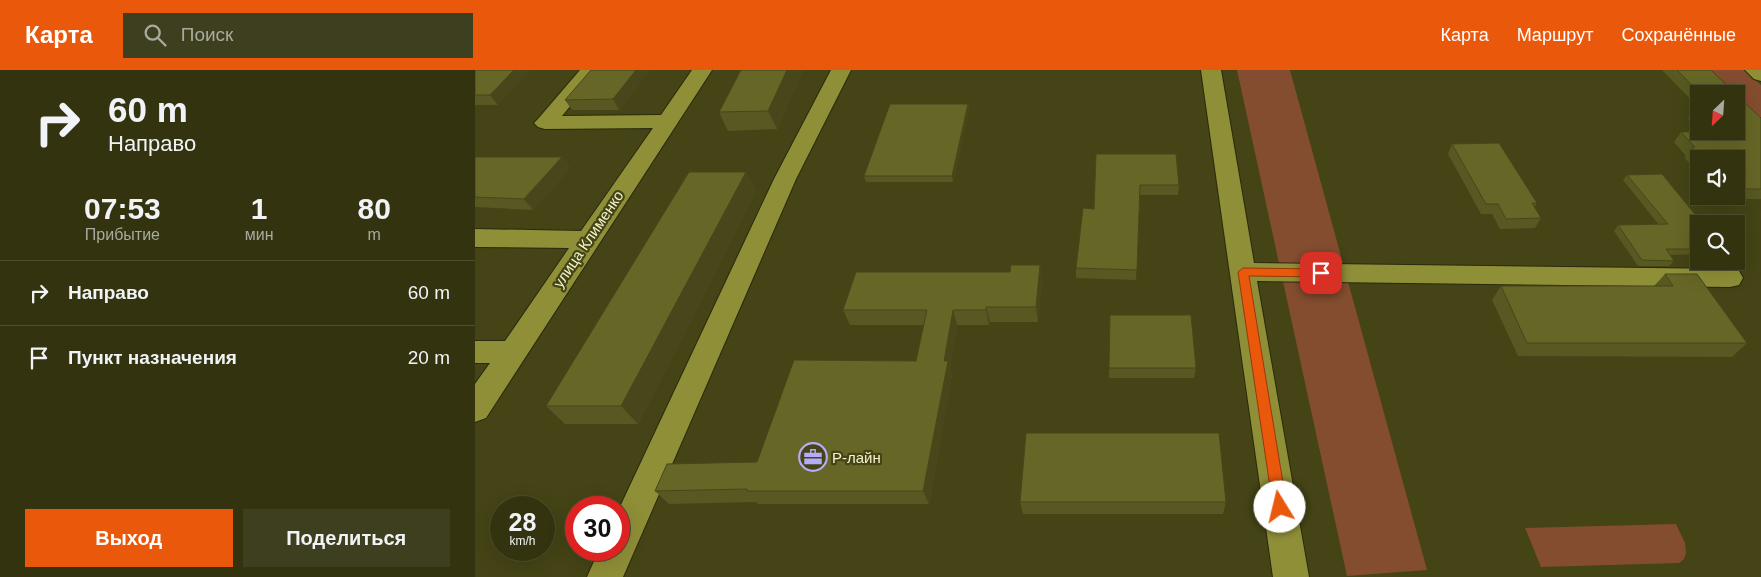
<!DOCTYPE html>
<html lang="ru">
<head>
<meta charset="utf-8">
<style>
  :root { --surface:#333310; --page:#3e3f1e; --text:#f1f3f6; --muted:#a9aa9f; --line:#4e4e30; --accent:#ea580c }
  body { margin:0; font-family:Helvetica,sans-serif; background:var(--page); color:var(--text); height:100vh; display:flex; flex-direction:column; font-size:19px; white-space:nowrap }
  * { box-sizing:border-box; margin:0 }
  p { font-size:16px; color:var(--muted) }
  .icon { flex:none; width:28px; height:28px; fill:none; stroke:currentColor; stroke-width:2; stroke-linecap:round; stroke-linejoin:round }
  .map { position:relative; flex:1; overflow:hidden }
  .side { display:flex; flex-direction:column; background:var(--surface); width:475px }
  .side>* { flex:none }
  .hud { background:#333310; color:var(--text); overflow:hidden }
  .needle { width:32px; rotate:205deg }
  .fabs { position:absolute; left:1215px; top:15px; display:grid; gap:10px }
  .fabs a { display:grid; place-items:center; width:55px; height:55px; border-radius:0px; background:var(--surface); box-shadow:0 5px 20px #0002,0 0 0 1px var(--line); font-size:25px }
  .speed { position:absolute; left:15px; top:426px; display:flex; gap:10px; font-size:25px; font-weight:700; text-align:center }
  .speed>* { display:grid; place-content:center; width:65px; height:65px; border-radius:50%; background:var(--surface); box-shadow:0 5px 20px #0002,0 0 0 1px var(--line); line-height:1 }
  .speed small { font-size:12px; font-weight:400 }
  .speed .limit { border:8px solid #d22; background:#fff; color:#111 }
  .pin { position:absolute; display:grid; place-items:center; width:42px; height:42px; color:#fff; margin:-21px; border-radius:10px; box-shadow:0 2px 8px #0006 }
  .me { position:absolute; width:55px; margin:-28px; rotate:351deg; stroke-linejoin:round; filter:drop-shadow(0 0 4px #0008) }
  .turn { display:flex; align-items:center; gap:18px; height:105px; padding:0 25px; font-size:22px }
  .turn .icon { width:65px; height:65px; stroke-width:2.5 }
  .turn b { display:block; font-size:35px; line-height:42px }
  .eta { display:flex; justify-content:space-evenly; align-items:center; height:85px; text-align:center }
  .eta b { font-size:30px; font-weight:700; line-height:35px }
  .action { display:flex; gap:10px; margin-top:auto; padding:10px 25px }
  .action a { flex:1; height:58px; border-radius:0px; background:var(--accent); color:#fff; font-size:20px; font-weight:700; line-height:58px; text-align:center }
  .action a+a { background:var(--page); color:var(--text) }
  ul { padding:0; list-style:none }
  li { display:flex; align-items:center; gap:15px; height:65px; padding:0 25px; border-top:1px solid var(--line) }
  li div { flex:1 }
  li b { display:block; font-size:19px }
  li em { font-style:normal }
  header { display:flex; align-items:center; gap:30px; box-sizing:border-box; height:70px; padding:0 25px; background:var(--accent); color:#fff }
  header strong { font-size:24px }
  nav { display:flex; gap:28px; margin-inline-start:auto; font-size:18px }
  .search { width:350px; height:45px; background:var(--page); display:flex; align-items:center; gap:12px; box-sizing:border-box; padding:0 18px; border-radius:0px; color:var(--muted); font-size:19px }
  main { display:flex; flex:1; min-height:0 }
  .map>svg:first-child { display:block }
  .green { fill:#844d2f }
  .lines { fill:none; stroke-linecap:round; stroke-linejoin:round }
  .minor-casing { stroke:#2a2a0e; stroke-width:2 }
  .minor { fill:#8f8f38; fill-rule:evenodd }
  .wall { fill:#585822 }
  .shaded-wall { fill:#47471b }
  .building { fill:#666627; stroke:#47471b }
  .route { fill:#ea580c; stroke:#983908 }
  .labels { text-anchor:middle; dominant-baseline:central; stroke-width:4.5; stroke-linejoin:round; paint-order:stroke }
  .street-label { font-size:15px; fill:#f3f4ca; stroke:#444416 }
  .poi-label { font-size:15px; fill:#f3f4ca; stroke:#444416; text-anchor:start }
</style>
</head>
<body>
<header>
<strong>Карта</strong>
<div class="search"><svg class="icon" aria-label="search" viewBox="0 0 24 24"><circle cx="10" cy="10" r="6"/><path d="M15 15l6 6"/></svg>Поиск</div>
<nav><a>Карта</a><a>Маршрут</a><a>Сохранённые</a></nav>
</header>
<main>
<section class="side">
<div class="hud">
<div class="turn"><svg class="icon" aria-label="right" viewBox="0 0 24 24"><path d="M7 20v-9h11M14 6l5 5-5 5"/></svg><div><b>60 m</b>Направо</div></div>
</div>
<div class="eta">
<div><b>07:53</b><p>Прибытие</p></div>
<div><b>1</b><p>мин</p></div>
<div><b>80</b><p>m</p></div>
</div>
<ul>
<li><svg class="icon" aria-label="right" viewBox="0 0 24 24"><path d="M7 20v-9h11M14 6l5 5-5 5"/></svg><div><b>Направо</b></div><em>60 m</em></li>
<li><svg class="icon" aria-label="arrive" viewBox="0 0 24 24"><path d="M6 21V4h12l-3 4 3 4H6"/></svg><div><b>Пункт назначения</b></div><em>20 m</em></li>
</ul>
<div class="action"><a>Выход</a><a>Поделиться</a></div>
</section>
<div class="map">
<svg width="1286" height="507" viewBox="0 0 1286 507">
  <rect width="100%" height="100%" fill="#444416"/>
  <!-- green -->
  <path class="green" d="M 762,0 L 815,0 L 952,500 L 872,506 Z
    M 1222,0 L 1269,0 L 1286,15 L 1286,63 L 1261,39 L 1261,24 L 1246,24 Z
    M 1201,454 L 1210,473 L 1211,483 L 1209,489 L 1204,493 L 1066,497 L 1050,458 Z"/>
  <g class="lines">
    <defs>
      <path id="minor" d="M 105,0 L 125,0 L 87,46 L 186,45 L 217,0 L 237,0 L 11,348 L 0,352 L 0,314 L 15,293 L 0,293 L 0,271 L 30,271 L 94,178 L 0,177 L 0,159 L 106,161 L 178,58 L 70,59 L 63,57 L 59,53 L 63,49 Z
        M 356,0 L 376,0 L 321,109 L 148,507 L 112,507 L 124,480 L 144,480 L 144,439 L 299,109 Z
        M 726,0 L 746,0 L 779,193 L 1255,199 L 1264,201 L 1268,208 L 1264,215 L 1255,217 L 782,211 L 834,507 L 798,507 Z
        M 1270,0 L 1286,0 L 1286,11 L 1279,9 Z"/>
    </defs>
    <!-- minor casing -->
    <use href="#minor" class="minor-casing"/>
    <!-- minor -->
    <use href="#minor" class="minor"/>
  </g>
  <!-- wall -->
  <path class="wall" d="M 0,0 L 23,35 L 0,35 Z
    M 175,0 L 144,40 L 97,40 L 90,30 Z
    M 266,0 L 328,0 L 302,59 L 253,61 L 244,42 Z
    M 1187,0 L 1236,0 L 1261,24 L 1224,24 L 1224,38 Z
    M 493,34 L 494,40 L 478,112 L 391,112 L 389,106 Z
    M 1220,39 L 1224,39 L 1224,60 L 1213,49 Z
    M 1286,48 L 1286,129 L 1246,129 L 1244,126 L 1261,126 L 1261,89 L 1224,89 L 1224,104 L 1209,87 L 1211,86 L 1199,72 L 1206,62 L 1261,61 Z
    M 977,74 L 1062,133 L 1059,137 L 1066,148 L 1060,158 L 1025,159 L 1017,144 L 1006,144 L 973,84 Z
    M 621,84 L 704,115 L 703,125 L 665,125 L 661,210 L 601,208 L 601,198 L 619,139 Z
    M 0,87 L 87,87 L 95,98 L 58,140 L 0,137 Z
    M 271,102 L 281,122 L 163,354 L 90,354 L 71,336 Z
    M 1152,105 L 1224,154 L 1224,184 L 1195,185 L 1199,191 L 1194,196 L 1163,196 L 1139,161 L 1143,155 L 1184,155 L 1148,110 Z
    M 565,195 L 567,211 L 563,252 L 515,252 L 514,255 L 482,255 L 475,298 L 477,305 L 454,434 L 283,434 L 281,432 L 194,434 L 180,421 L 282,392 L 441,291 L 449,255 L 375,255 L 368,240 Z
    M 1190,204 L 1272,273 L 1257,287 L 1043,286 L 1017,230 L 1026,216 L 1179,216 Z
    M 635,245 L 721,298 L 719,308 L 634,308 Z
    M 545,432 L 751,432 L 748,444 L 548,444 Z"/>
  <!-- shaded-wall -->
  <path class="shaded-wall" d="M 39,0 L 56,0 L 23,35 L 15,25 Z
    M 161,0 L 175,0 L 144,40 L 138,29 Z
    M 312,0 L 328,0 L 302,59 L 293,41 Z
    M 493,34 L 494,40 L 478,112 L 477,106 Z
    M 87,87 L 95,98 L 58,140 L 49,129 Z
    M 271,102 L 281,122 L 163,354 L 146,336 Z
    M 565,195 L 567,211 L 563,252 L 561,237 Z
    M 511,237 L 515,252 L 514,255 L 511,240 Z
    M 478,240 L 482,255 L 475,298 L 477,305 L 454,434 L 448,421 L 469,291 Z"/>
  <!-- building -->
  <path class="building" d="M 0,0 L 39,0 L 15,25 L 0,25 Z
    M 116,0 L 161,0 L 138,29 L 90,30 Z
    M 266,0 L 312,0 L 293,41 L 244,42 Z
    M 1202,0 L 1236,0 L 1261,24 L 1226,24 Z
    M 1261,24 L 1286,48 L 1286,119 L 1261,119 L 1261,89 L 1227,89 L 1217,77 L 1220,77 L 1206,62 L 1261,61 Z
    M 415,34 L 493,34 L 477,106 L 389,106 Z
    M 1024,73 L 1062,133 L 1057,133 L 1066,148 L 1031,149 L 1023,134 L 1011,134 L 977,74 Z
    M 621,84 L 701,84 L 704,115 L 665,115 L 662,200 L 601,198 L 608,138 L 619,139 Z
    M 0,87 L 87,87 L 49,129 L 0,127 Z
    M 214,102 L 271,102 L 146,336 L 71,336 Z
    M 1187,104 L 1228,154 L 1224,154 L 1224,179 L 1191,179 L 1199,191 L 1167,190 L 1143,155 L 1193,154 L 1152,105 Z
    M 536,195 L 565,195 L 561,237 L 511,237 L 511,240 L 478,240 L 469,291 L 473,291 L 448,421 L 272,421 L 272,419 L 180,421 L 192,394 L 282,392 L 319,290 L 441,291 L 452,240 L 368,240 L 381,202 L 535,202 Z
    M 1190,204 L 1222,204 L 1272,273 L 1052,273 L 1026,216 L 1198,216 Z
    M 635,245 L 716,245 L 721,298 L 634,298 Z
    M 551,363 L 744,363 L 751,432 L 545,432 Z"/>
  <!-- route -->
  <path class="route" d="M 768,198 L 846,199 L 852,203 L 846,207 L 774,206 L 812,437 L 810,441 L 805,443 L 800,441 L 798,437 L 763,202 Z"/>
  <!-- icons -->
  <defs>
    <symbol id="office-ring" viewBox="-11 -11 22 22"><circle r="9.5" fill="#444416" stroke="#b5acf8" stroke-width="1.5"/><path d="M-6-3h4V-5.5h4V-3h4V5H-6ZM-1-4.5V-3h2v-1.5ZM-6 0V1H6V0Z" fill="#b5acf8"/></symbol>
  </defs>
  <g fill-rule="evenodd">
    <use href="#office-ring" x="322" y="371" width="32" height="32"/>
  </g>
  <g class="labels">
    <!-- street labels -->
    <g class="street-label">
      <text transform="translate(113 169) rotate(-56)">улица Клименко</text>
    </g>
    <!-- poi labels -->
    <g class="poi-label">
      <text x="357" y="387">Р-лайн</text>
    </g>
  </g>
</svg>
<div class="fabs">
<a><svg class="needle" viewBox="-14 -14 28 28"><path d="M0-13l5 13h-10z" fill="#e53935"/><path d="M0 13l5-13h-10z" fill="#a9aa9f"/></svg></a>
<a><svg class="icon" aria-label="sound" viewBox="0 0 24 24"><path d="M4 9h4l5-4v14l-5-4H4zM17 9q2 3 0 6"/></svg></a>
<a><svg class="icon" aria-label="search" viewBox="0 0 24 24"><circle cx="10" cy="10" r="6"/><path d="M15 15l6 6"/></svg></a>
</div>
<div class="speed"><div>28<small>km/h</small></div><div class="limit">30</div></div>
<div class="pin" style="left:846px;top:203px;background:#d93025"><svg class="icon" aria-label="arrive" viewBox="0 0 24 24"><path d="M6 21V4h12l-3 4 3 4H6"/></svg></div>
<svg class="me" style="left:805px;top:437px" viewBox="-20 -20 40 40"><circle r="19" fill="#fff"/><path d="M0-13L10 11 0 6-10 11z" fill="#ea580c"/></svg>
</div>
</main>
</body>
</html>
